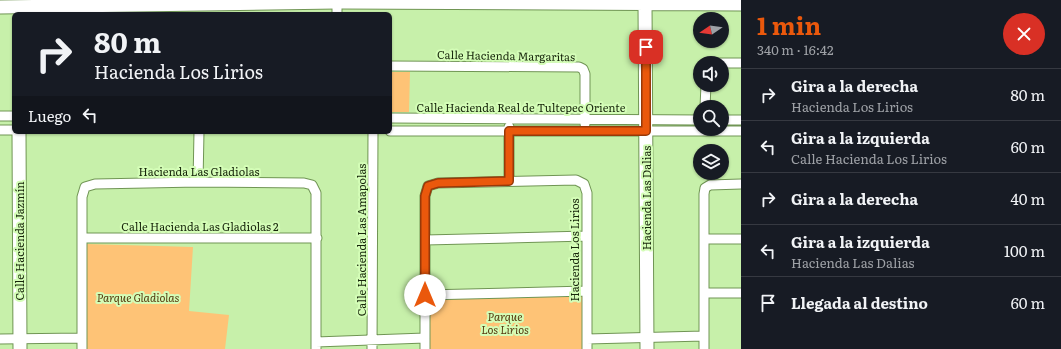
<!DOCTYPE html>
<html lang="es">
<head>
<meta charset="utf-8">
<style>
  :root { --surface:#171b24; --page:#242831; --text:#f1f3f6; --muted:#9ea1a6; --line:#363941; --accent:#ea580c }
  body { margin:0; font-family:Literata,serif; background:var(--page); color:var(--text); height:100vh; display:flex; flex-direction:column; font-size:15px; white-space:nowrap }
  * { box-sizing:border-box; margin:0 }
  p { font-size:13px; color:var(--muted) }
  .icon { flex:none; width:22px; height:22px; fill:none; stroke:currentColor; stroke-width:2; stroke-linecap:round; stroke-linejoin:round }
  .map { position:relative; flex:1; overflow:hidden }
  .details { display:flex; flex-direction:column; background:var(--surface); width:320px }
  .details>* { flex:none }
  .banner { position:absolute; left:12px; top:12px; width:380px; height:122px; border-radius:6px; box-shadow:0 1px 3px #0004; background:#171b24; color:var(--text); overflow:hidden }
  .needle { width:26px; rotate:257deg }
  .buttons { position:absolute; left:693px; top:12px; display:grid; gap:8px }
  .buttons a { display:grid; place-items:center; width:36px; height:36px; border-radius:50%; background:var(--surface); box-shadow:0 1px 3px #0004; font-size:20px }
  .pin { position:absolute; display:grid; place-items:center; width:34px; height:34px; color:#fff; margin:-17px; border-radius:8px; box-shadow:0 2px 6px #0006 }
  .me { position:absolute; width:44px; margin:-22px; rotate:0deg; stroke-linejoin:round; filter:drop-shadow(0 0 3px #0008) }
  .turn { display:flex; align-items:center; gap:14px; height:84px; padding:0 16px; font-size:18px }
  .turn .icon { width:52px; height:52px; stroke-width:2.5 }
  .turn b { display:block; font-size:28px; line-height:34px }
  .then { display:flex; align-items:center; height:38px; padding:0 16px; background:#0003; gap:8px; font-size:15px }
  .round { display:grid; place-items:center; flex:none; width:42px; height:42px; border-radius:21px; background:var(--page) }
  .overview { display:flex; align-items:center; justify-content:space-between; height:68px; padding:0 16px }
  h1 { font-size:24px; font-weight:700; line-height:30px; color:var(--accent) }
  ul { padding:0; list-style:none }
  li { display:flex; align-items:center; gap:12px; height:52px; padding:0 16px; border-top:1px solid var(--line) }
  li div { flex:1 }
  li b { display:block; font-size:15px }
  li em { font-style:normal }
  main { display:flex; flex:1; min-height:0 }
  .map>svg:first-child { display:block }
  .green { fill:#fec376 }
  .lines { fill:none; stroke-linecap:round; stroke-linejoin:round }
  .street-casing { stroke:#709554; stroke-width:11 }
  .secondary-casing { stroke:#709554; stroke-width:15 }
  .street { stroke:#fff; stroke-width:9 }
  .secondary { stroke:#fff; stroke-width:13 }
  .route-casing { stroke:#983908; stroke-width:10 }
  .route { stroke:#ea580c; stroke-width:7 }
  .labels { text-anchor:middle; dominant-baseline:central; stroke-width:4; stroke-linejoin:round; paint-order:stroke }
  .street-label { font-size:11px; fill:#16250a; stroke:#d4fdb7 }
  .park-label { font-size:11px; font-style:italic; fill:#55390e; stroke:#d4fdb7 }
</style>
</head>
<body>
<main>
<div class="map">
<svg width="741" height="349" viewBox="0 0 741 349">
  <rect width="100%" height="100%" fill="#c7f0aa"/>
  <!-- green -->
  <path class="green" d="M 390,72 L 410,72 L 409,112 L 390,112 Z
    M 87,244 L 193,247 L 189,311 L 229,315 L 225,349 L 87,349 Z
    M 584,295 L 583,349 L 428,349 L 427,296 Z"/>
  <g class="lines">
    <defs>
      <path id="street" d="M 337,2 L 337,14
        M 718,63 L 741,63
        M 390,66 L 579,67 L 583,69 L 585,74 L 585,124
        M 705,107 L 706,85
        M 0,116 L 14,116
        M 390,118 L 700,120
        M 722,120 L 741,120
        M 0,130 L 14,130
        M 390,131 L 741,131
        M 509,181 L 509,127
        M 198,182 L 199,132
        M 83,238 L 317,238
        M 704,239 L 741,239
        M 425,240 L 587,236
        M 704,293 L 741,293
        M 425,295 L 587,291
        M 0,339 L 82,338
        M 587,339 L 704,336
        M 316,342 L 425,338
        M 82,349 L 82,197 L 85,187 L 95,184 L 198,182 L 304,183 L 312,185 L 316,193 L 316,349
        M 372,349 L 373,132
        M 425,349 L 425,196 L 428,186 L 438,183 L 576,180 L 584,184 L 587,193 L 587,349
        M 704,349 L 704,194 L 705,188 L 710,185 L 741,184"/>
      <path id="secondary" d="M 645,3 L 647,349
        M 0,7 L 337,2 L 741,4
        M 19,132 L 20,349"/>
    </defs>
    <!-- street casing -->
    <use href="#street" class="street-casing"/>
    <!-- secondary casing -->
    <use href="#secondary" class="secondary-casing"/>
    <!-- street -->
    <use href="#street" class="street"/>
    <!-- secondary -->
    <use href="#secondary" class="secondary"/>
  </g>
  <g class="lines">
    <defs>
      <path id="route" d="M 425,295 L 425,196 L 428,186 L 438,183 L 509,181 L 509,131 L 646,131 L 646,47"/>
    </defs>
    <!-- route casing -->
    <use href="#route" class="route-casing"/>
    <!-- route -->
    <use href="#route" class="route"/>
  </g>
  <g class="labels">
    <!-- street labels -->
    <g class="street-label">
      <text transform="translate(506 55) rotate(1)">Calle Hacienda Margaritas</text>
      <text x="521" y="107">Calle Hacienda Real de Tultepec Oriente</text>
      <text x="199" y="171">Hacienda Las Gladiolas</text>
      <text transform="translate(646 198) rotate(-90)">Hacienda Las Dalias</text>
      <text x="200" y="226">Calle Hacienda Las Gladiolas 2</text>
      <text transform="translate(361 240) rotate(-90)">Calle Hacienda Las Amapolas</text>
      <text transform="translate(19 241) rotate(-90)">Calle Hacienda Jazmín</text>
      <text transform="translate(574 250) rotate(-90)">Hacienda Los Lirios</text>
    </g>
    <!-- park labels -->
    <g class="park-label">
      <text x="138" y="297">Parque Gladiolas</text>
      <text x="505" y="316">Parque<tspan x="505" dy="13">Los Lirios</tspan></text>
    </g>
  </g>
</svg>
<div class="buttons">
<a><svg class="needle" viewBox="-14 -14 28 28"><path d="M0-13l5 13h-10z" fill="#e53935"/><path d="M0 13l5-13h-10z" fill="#9ea1a6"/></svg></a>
<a><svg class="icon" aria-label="sound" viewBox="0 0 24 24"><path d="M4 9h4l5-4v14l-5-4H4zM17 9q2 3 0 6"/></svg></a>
<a><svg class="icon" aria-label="search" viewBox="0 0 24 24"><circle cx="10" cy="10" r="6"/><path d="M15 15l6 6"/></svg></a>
<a><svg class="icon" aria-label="layers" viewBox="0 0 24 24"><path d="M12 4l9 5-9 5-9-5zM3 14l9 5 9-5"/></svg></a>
</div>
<div class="pin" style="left:646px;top:47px;background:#d93025"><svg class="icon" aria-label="arrive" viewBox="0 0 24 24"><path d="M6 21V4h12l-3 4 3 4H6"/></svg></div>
<svg class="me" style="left:425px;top:295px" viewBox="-20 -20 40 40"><circle r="19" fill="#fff"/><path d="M0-13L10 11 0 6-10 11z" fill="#ea580c"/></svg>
<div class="banner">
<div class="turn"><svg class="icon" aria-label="right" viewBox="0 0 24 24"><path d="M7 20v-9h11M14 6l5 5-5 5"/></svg><div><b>80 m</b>Hacienda Los Lirios</div></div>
<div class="then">Luego<svg class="icon" aria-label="left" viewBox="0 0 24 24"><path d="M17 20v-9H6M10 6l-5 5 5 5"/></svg></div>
</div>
</div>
<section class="details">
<div class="overview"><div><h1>1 min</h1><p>340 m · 16:42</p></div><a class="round" style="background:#d93025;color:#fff"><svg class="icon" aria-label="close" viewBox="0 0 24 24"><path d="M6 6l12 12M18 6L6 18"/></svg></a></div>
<ul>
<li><svg class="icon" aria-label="right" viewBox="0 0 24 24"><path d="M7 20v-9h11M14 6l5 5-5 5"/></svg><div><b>Gira a la derecha</b><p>Hacienda Los Lirios</p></div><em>80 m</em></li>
<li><svg class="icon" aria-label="left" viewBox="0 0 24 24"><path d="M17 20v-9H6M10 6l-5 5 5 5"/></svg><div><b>Gira a la izquierda</b><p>Calle Hacienda Los Lirios</p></div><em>60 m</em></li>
<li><svg class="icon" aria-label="right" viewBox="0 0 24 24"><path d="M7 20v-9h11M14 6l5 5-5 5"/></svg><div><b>Gira a la derecha</b></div><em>40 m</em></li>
<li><svg class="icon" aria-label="left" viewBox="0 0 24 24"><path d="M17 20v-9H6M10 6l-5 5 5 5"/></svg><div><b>Gira a la izquierda</b><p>Hacienda Las Dalias</p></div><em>100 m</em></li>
<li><svg class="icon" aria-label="arrive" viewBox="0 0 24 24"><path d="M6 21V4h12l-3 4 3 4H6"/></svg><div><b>Llegada al destino</b></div><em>60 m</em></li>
</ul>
</section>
</main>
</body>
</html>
